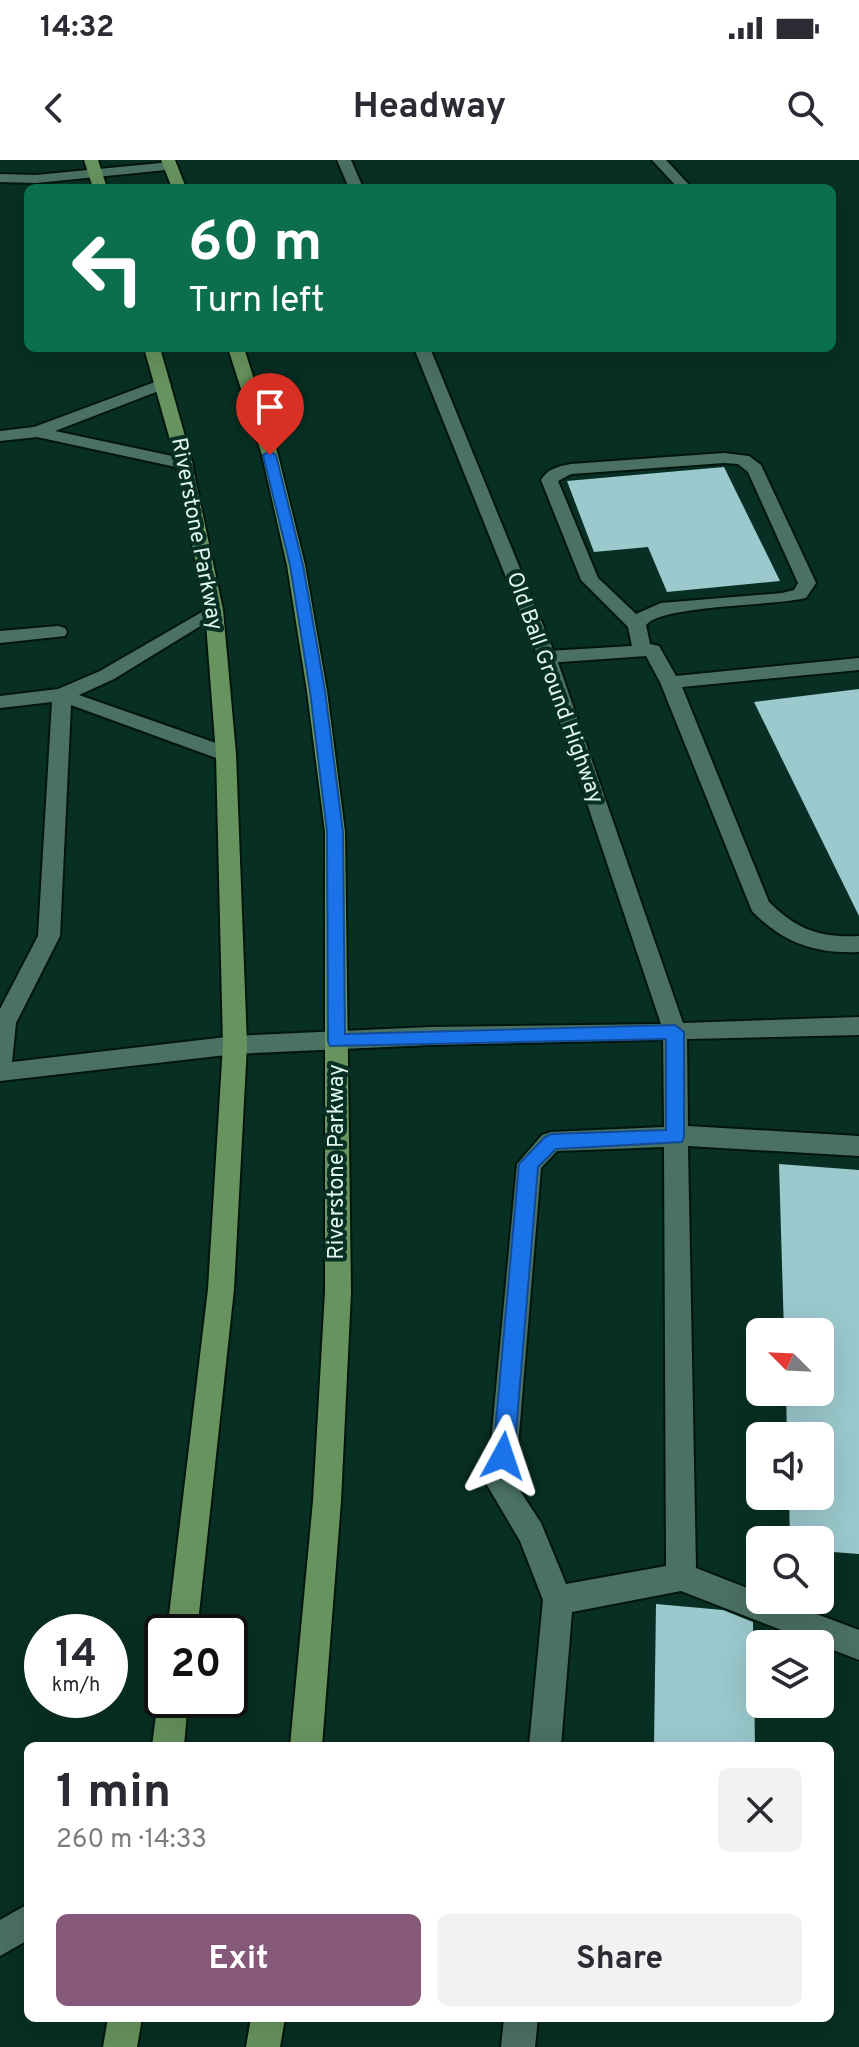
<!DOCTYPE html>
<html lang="en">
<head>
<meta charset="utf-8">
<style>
  :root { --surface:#fff; --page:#f2f2f3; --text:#2b2b33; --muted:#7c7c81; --accent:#865879 }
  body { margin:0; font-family:Overpass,sans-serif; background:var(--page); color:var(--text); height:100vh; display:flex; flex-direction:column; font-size:30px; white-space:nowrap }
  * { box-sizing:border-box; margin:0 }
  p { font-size:26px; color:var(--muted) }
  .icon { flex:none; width:44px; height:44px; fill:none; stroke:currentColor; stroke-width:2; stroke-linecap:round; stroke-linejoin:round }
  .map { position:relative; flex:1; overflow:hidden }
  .drawer { position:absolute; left:24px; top:1582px; width:810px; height:280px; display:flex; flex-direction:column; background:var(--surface); border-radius:12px; box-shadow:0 8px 32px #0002 }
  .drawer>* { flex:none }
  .guide { position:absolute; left:24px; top:24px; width:812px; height:168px; border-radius:12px; box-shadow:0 8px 32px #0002; background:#0b6e4f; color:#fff; overflow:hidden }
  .needle { width:52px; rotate:294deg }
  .tools { position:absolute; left:746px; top:1158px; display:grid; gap:16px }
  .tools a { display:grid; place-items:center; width:88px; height:88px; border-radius:12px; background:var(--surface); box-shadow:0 8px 32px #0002; font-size:40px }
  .speed { position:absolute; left:24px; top:1454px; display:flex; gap:16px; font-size:40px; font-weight:700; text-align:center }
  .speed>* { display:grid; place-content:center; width:104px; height:104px; border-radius:50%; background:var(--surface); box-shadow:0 8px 32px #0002; line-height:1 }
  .speed small { font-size:20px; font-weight:400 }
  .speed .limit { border:4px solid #111; border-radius:12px; background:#fff; color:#111 }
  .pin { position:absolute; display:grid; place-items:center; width:68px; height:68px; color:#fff; margin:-82px -34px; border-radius:50% 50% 50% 0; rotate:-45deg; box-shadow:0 0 8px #0007 }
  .pin .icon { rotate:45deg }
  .me { position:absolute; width:88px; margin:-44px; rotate:5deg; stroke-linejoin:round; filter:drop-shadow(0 0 6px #0008) }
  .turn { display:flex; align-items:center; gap:28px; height:168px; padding:0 32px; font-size:36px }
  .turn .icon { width:104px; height:104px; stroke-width:2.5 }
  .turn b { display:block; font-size:56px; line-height:68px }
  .round { display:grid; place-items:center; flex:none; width:84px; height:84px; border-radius:12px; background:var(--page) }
  .headline { display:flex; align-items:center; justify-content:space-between; height:136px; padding:0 32px }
  h1 { font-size:48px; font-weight:700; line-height:60px }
  .action { display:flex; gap:16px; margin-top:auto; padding:16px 32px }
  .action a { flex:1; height:92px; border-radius:12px; background:var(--accent); color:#fff; font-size:32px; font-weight:700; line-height:92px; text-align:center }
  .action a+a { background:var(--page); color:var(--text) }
  .status { display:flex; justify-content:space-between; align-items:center; height:56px; padding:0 40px; background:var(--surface); direction:ltr }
  .status svg { height:22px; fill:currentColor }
  header { display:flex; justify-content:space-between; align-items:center; height:104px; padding:0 32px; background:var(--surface); font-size:36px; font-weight:700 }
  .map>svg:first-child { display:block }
  .building { fill:#9bc9cd }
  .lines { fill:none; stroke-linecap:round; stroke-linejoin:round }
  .lane-casing { stroke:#00160d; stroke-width:4 }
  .street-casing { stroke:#00160d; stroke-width:4 }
  .primary-casing { stroke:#00160d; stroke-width:4 }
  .lane { fill:#4b7163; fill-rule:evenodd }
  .street { fill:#4b7163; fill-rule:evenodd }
  .primary { fill:#67935e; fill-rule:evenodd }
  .route { fill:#1a73e8; stroke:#114b97; stroke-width:2 }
  .labels { text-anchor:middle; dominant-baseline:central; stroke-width:8; stroke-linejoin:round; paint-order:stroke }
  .street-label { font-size:22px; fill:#e0f5ec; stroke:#082f23 }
</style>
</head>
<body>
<div class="status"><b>14:32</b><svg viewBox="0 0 49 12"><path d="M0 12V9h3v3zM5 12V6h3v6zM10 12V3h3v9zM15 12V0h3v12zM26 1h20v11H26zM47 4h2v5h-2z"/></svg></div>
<header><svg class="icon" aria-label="back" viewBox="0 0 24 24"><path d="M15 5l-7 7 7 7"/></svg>Headway<svg class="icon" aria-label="search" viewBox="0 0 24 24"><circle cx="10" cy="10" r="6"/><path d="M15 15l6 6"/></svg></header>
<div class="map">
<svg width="859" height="1887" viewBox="0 0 859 1887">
  <rect width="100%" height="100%" fill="#082f23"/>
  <!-- building -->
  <path class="building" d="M 724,307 L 780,421 L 667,432 L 648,387 L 594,392 L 567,321 Z
    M 859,529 L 859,756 L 754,542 Z
    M 779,1004 L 859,1010 L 859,1394 L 820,1391 L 820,1380 L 790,1380 L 789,1336 L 820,1336 L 820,1276 L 787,1276 L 786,1232 L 820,1232 L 820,1172 L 784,1172 Z
    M 656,1444 L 723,1450 L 753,1462 L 755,1586 L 654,1586 Z"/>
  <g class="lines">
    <defs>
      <path id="lane" d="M 652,0 L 666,0 L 692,28 L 678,28 Z
        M 163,219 L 171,224 L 169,227 L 55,271 L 191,300 L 193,304 L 191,308 L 185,309 L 37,277 L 0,281 L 0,271 L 34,267 Z
        M 724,293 L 749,296 L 761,305 L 816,423 L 806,438 C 774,446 662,445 646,465 L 650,484 L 659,486 L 676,516 L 859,498 L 859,510 L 682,527 L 769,742 C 797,770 821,778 859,776 L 859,792 C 815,794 783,783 752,751 L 660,522 L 646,496 L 547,503 L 538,497 L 547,491 L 632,486 L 628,467 L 581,420 L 541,320 C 549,308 557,307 571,304 ZM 724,303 L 738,304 L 748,312 L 798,423 L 794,430 L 782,433 L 661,443 L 636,454 L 598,418 L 558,321 L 571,314 Z
        M 214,445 L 223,450 L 220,454 L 114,519 L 79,535 L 233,589 L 236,594 L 233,599 L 219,599 L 71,545 L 60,776 L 16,863 L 12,902 L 235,876 L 243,879 L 247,885 L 243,891 L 235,894 L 0,921 L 0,849 L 38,776 L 52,542 L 0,548 L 0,536 L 58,529 L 100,511 Z
        M 58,466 L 65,468 L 67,472 L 65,476 L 0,483 L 0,471 Z
        M 675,863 L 683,866 L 687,872 L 688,966 L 859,976 L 859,996 L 688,986 L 696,1408 L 760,1433 L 760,1440 L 779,1440 L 859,1470 L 859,1500 L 681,1431 L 572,1452 L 561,1586 L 529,1586 L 543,1440 L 520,1381 L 487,1325 L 517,1004 L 542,975 L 551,972 L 664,967 L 663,872 L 667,866 ZM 664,987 L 666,1406 L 566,1424 L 541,1363 L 515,1323 L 541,1008 L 557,991 Z
        M 28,1744 L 28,1780 L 0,1796 L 0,1760 Z
        M 504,1858 L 538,1858 L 535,1887 L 501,1887 Z"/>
      <path id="street" d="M 337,0 L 351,0 L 363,28 L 349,28 Z
        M 171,2 L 178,6 L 176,9 L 36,23 L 0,22 L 0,14 L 36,15 Z
        M 414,188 L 430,188 L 556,497 L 683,863 L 859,857 L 859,875 L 430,885 L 235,894 L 227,891 L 223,885 L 227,879 L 235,876 L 430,867 L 661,864 L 538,497 Z"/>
      <path id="primary" d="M 84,0 L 98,0 L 107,28 L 93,28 Z
        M 161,0 L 175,0 L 186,28 L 172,28 Z
        M 144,188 L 160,188 L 190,294 L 223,450 L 236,594 L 247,885 L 234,1129 L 197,1472 L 167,1472 L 208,1129 L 223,885 L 216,594 L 205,450 L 174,294 Z
        M 228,188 L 244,188 L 278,295 L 305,405 L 327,531 L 345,672 L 351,1132 L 341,1341 L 322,1586 L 290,1586 L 313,1341 L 325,1132 L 325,672 L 307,531 L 287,405 L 262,295 Z
        M 162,1529 L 162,1540 L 188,1540 L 184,1586 L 152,1586 L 158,1540 Z
        M 108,1858 L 142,1858 L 137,1887 L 103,1887 Z
        M 251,1858 L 285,1858 L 280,1887 L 246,1887 Z"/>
    </defs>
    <!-- lane casing -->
    <use href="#lane" class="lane-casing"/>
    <!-- street casing -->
    <use href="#street" class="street-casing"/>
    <!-- primary casing -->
    <use href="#primary" class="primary-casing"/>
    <!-- lane -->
    <use href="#lane" class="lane"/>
    <!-- street -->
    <use href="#street" class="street"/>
    <!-- primary -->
    <use href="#primary" class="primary"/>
  </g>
  <!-- route -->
  <path class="route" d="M 270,291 L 276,295 L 303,405 L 325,531 L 343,672 L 345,874 L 675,865 L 684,872 L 684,976 L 682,982 L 556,989 L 538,1007 L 514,1296 L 511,1303 L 503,1306 L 496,1303 L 493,1296 L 519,1004 L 545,977 L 551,974 L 666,970 L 666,879 L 330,886 L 328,881 L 327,672 L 310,531 L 290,405 L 263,295 Z"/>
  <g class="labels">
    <!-- street labels -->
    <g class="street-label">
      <text transform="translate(196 374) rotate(79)">Riverstone Parkway</text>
      <text transform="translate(554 528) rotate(70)">Old Ball Ground Highway</text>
      <text transform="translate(337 1002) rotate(-90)">Riverstone Parkway</text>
    </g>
  </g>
</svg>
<div class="tools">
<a><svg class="needle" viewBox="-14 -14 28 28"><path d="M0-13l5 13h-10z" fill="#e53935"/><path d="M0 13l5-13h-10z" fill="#7c7c81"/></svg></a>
<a><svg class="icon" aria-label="sound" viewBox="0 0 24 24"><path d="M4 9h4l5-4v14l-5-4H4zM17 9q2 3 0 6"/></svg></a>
<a><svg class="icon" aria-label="search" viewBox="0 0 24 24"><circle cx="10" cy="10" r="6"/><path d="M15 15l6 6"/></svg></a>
<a><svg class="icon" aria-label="layers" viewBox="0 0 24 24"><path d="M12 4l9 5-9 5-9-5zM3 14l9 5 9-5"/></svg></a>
</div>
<div class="speed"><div>14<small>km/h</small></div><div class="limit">20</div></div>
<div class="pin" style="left:270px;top:295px;background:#d93025"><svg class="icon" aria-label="arrive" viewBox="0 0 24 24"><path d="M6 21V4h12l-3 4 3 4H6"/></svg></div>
<svg class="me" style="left:503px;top:1296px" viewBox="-20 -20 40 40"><path d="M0-17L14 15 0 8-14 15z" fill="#1a73e8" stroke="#fff" stroke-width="4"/></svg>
<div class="guide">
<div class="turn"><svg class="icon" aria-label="left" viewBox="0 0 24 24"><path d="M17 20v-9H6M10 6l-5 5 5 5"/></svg><div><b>60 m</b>Turn left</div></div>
</div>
<section class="drawer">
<div class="headline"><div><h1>1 min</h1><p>260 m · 14:33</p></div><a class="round"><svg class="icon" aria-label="close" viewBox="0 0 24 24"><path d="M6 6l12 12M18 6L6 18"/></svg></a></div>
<div class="action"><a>Exit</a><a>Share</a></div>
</section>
</div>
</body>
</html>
